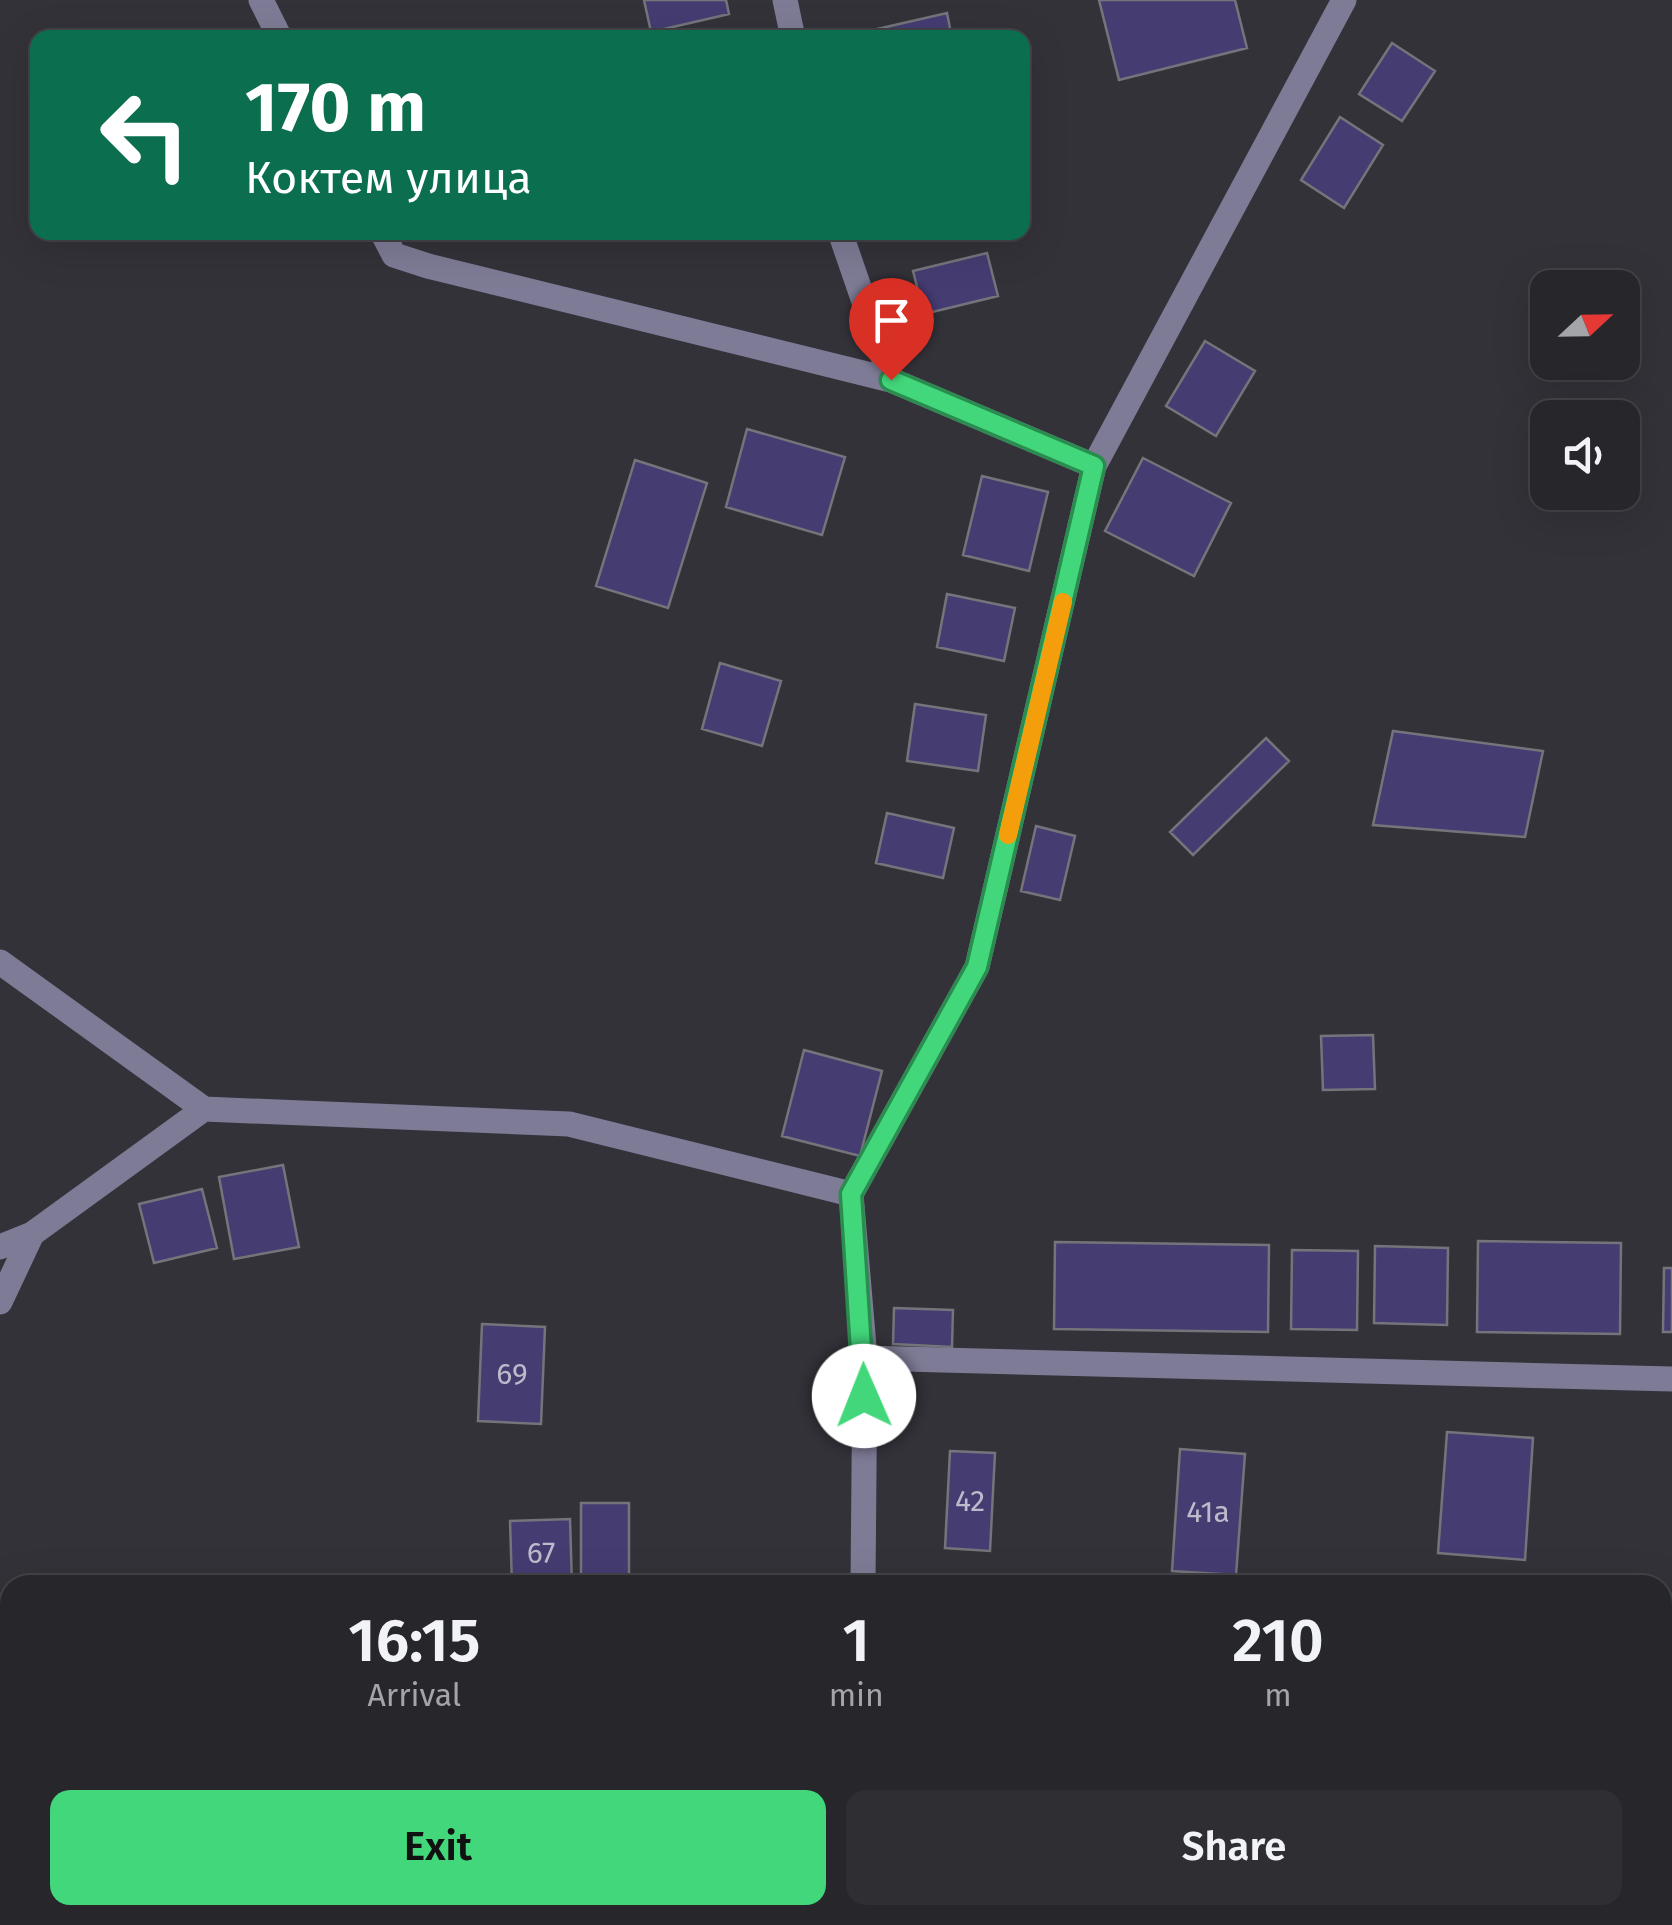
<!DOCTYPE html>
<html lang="en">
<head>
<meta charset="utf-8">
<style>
  :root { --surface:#26262b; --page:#2e2e33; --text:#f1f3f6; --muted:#a4a5a9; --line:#424347; --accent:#42d77b }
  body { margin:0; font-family:"Fira Sans",sans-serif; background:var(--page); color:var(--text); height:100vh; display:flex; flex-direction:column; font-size:38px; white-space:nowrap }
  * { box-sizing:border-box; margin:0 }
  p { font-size:32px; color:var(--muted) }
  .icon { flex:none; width:55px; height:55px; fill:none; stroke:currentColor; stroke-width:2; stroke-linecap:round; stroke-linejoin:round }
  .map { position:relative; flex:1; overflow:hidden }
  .details { position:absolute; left:0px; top:1575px; width:1672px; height:350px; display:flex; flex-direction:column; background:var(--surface); border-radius:30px 30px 0 0; box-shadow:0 10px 40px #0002,0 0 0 2px var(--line) }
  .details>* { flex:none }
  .top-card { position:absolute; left:30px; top:30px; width:1000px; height:210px; border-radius:20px; box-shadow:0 10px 40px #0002,0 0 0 2px var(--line); background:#0b6e4f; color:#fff; overflow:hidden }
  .needle { width:65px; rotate:68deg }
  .buttons { position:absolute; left:1530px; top:270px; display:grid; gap:20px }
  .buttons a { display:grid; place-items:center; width:110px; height:110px; border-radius:20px; background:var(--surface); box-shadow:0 10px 40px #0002,0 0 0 2px var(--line); font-size:50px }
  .pin { position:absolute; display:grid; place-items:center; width:85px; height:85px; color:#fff; margin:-102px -42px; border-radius:50% 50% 50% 0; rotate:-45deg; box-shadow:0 0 10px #0007 }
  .pin .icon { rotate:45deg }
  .me { position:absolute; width:110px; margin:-55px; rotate:359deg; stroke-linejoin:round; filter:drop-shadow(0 0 8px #0008) }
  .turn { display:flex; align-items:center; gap:35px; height:210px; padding:0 50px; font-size:45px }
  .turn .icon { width:130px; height:130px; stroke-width:2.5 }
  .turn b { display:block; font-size:70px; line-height:85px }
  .eta { display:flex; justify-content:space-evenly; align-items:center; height:170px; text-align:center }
  .eta b { font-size:60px; font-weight:600; line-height:70px }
  .primary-button { display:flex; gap:20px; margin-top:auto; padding:20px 50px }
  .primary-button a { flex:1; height:115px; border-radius:20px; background:var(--accent); color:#111; font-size:40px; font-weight:600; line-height:115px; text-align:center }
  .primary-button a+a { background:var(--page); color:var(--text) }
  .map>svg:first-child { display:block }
  .building { fill:#453c72; stroke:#74747b; stroke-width:2.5 }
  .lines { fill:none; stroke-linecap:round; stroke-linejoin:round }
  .minor { stroke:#7e7b96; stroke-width:25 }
  .route-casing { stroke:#2b8c50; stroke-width:25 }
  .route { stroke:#42d77b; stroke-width:18 }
  .slow { stroke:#f59e0b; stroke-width:18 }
  .labels { text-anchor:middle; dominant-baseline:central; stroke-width:9; stroke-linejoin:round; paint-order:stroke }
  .number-label { font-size:30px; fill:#bdbacb }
</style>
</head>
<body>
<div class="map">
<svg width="1672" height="1925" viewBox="0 0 1672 1925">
  <rect width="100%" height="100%" fill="#333239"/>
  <!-- building -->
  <path class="building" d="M 644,0 L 726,0 L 729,14 L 651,32 Z
    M 1099,0 L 1235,0 L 1247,48 L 1119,80 Z
    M 947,13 L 952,38 L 875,38 L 873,30 Z
    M 1392,43 L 1435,71 L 1402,121 L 1359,94 Z
    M 1340,117 L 1383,145 L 1344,208 L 1301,180 Z
    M 987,253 L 998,296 L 924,314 L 913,271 Z
    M 1205,341 L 1255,371 L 1216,436 L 1166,406 Z
    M 747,429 L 845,457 L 822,535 L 726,507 Z
    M 1143,458 L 1231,503 L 1194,576 L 1105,531 Z
    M 635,460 L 707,483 L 668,608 L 596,586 Z
    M 982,476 L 1048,492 L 1029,571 L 963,555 Z
    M 947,594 L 1015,608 L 1004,661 L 937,647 Z
    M 720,663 L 781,681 L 762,746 L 702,729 Z
    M 915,704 L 986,715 L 978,771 L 907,761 Z
    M 1393,731 L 1543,751 L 1525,837 L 1373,825 Z
    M 1266,738 L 1289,761 L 1193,855 L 1170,832 Z
    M 887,813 L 954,828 L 943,878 L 876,863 Z
    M 1036,826 L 1075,836 L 1060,900 L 1021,891 Z
    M 1373,1035 L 1375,1089 L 1323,1090 L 1321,1036 Z
    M 804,1050 L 882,1071 L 860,1156 L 782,1136 Z
    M 283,1165 L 299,1247 L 234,1259 L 219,1177 Z
    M 202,1189 L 217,1248 L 154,1263 L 139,1204 Z
    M 1478,1241 L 1621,1243 L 1620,1334 L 1477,1332 Z
    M 1055,1242 L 1269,1245 L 1268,1332 L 1054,1329 Z
    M 1375,1246 L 1448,1248 L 1447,1325 L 1374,1323 Z
    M 1292,1250 L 1358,1251 L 1357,1330 L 1291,1329 Z
    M 1664,1268 L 1672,1268 L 1672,1332 L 1663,1332 Z
    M 894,1308 L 953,1310 L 952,1347 L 893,1344 Z
    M 482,1324 L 545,1327 L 541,1424 L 478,1421 Z
    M 1447,1432 L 1533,1438 L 1525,1560 L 1438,1553 Z
    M 1180,1449 L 1245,1454 L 1236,1575 L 1172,1571 Z
    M 950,1451 L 995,1453 L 990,1551 L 945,1548 Z
    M 581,1503 L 629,1503 L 629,1585 L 581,1585 Z
    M 570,1519 L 572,1585 L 512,1585 L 510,1521 Z
    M 925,1915 L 999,1915 L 999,1925 L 925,1925 Z
    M 1341,1915 L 1511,1915 L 1510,1925 L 1340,1925 Z
    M 738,1916 L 798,1917 L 798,1925 L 738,1925 Z"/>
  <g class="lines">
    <!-- minor -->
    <path class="minor" d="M 261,0 L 280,38
      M 785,0 L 793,38
      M 382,232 L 394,255 L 428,266 L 891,380
      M 840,232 L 891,380 L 1094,466
      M 0,962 L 204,1109
      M 0,1247 L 32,1234
      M 0,1302 L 32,1234 L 204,1109 L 569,1124 L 851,1194
      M 865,1358 L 1672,1379
      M 863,1585 L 865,1358 L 851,1194 L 977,967 L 1094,466 L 1344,0
      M 862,1925 L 862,1915"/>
  </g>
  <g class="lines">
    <defs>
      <path id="route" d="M 864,1396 L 851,1194 L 977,967 L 1094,466 L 891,380"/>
    </defs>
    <!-- route casing -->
    <use href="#route" class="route-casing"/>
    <!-- route -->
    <use href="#route" class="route"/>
    <!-- slow -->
    <path class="slow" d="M 1008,835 L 1063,602"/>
  </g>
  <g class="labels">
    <!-- number labels -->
    <g class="number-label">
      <text x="512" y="1374">69</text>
      <text x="970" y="1501">42</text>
      <text x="1208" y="1512">41а</text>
      <text x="541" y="1553">67</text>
    </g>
  </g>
</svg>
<div class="buttons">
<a><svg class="needle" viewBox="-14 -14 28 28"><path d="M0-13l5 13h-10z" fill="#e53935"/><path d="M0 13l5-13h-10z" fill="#a4a5a9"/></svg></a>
<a><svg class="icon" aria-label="sound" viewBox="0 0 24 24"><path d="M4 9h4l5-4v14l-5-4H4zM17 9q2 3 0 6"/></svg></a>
</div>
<div class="pin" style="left:891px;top:380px;background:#d93025"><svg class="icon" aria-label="arrive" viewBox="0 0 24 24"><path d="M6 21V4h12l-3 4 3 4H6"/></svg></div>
<svg class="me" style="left:864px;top:1396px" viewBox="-20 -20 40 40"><circle r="19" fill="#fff"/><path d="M0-13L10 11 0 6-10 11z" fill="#42d77b"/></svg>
<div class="top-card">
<div class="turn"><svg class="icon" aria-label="left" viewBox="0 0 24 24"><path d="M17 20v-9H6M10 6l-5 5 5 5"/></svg><div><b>170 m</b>Коктем улица</div></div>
</div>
<section class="details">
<div class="eta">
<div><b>16:15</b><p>Arrival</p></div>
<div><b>1</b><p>min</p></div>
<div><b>210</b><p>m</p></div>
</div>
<div class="primary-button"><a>Exit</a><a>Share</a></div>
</section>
</div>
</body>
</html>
